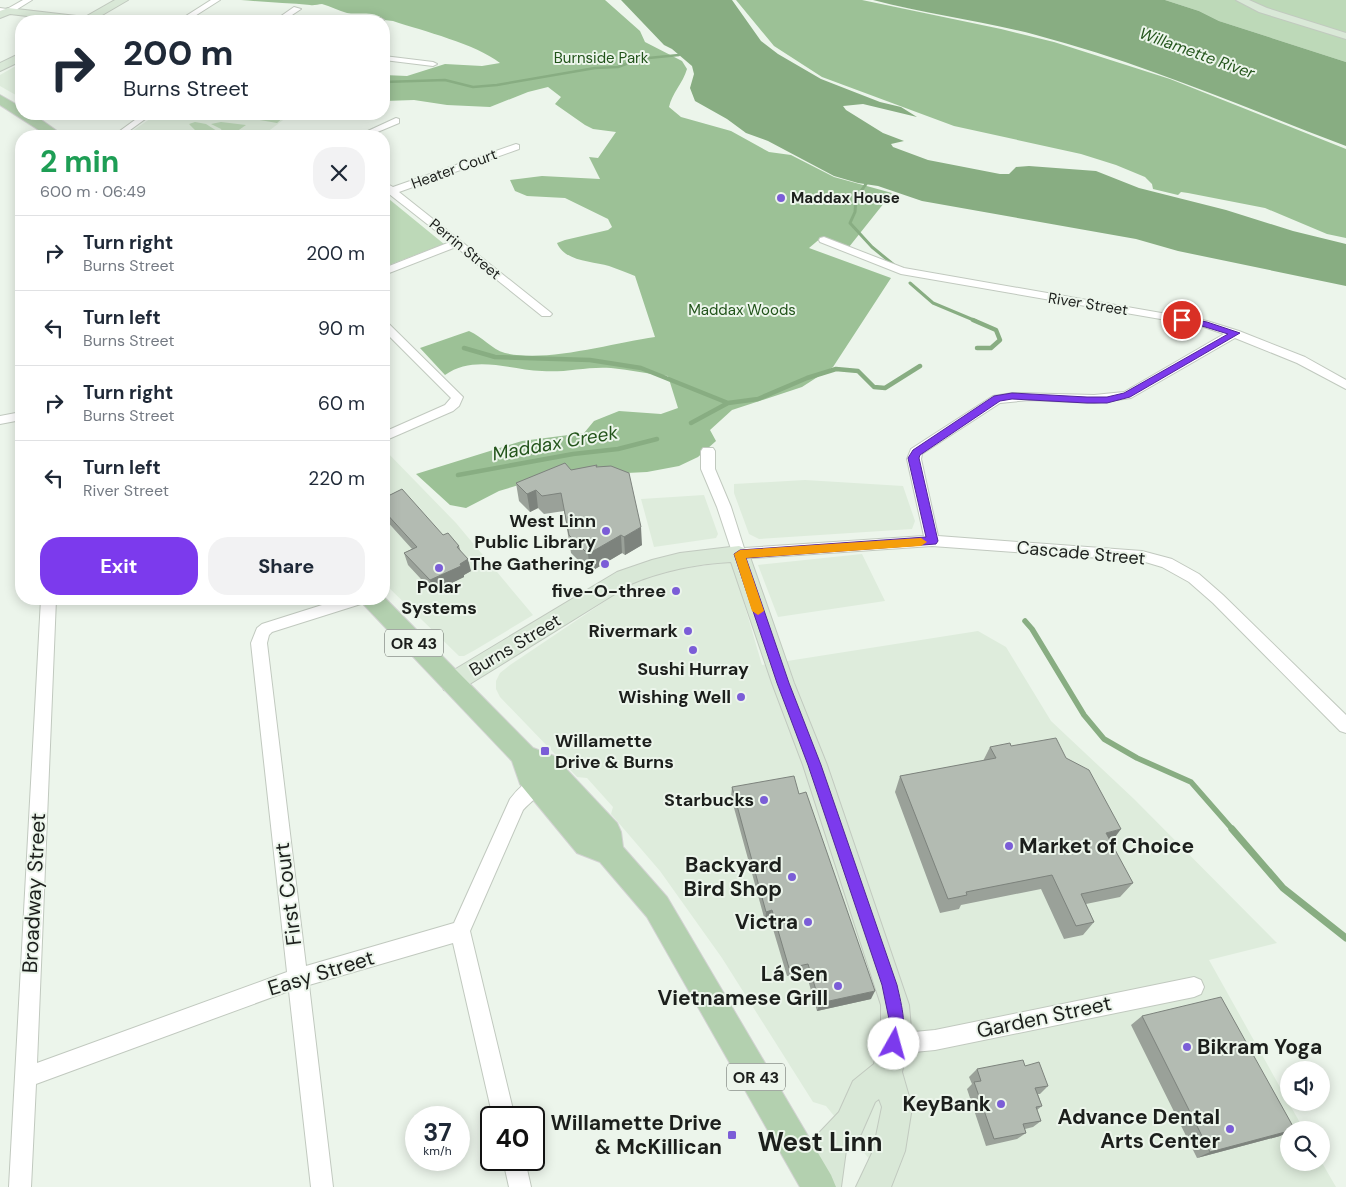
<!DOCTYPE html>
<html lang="en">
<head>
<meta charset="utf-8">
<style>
  :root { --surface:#fff; --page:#f2f2f3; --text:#1f2937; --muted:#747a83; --line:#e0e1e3; --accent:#7c3aed }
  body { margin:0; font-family:"DM Sans",sans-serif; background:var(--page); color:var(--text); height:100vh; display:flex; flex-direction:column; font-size:19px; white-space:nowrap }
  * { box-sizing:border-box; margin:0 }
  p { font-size:16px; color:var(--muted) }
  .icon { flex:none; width:28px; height:28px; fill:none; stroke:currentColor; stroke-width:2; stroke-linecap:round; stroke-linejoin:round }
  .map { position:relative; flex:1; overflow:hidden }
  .sheet { position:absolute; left:15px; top:130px; width:375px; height:475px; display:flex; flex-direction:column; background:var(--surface); border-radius:20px; box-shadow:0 2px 12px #0003 }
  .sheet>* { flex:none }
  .hud { position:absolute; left:15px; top:15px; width:375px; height:105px; border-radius:20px; box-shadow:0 2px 12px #0003; background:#fff; color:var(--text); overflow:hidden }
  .controls { position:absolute; left:1280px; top:1061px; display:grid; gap:10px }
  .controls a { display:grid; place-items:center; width:50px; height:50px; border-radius:50%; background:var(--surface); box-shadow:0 2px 12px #0003; font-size:25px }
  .speed { position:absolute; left:405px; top:1106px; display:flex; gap:10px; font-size:25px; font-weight:700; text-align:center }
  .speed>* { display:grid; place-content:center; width:65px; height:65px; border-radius:50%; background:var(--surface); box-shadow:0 2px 12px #0003; line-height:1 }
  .speed small { font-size:12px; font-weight:400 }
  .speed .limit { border:2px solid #111; border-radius:8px; background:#fff; color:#111 }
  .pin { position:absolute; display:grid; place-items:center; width:42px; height:42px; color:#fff; margin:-21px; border:2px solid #fff; border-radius:50%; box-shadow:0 1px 5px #0007 }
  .me { position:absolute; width:55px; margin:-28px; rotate:7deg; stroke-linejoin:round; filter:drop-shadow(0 0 4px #0008) }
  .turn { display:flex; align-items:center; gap:18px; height:105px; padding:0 25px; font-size:22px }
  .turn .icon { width:65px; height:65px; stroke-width:2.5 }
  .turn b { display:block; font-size:35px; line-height:42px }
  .round { display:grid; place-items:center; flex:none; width:52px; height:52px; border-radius:20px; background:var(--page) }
  .summary { display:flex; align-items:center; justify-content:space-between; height:85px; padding:0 25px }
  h1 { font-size:30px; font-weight:700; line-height:38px; color:#1e9e55 }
  .button { display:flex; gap:10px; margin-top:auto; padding:10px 25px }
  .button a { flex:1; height:58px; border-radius:20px; background:var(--accent); color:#fff; font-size:20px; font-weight:700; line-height:58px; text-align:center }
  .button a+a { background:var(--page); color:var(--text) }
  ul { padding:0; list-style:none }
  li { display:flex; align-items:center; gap:15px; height:75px; padding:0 25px; border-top:1px solid var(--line) }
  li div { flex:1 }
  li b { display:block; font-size:19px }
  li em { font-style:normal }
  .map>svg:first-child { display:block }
  .built { fill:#deecdc }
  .green { fill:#bdd9b8 }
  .forest { fill:#9cc196 }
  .water { fill:#88ad82 }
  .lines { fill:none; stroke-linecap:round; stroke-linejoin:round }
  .stream-far4 { stroke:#88ad82; stroke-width:2.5 }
  .stream-far3 { stroke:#88ad82; stroke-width:3 }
  .stream-far2 { stroke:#88ad82; stroke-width:4.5 }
  .stream-far1 { stroke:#88ad82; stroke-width:5.5 }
  .stream { stroke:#88ad82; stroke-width:7 }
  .street-casing { stroke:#c1c9bf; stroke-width:2 }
  .secondary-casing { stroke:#c1c9bf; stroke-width:2 }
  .primary-casing { stroke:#d2d2d2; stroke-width:2 }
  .street { fill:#fff; fill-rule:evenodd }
  .secondary { fill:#d9e8d7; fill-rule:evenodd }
  .primary { fill:#b3d0af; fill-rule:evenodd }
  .wall { fill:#9aa199 }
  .shaded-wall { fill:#7d837d }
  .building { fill:#b3bbb2; stroke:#7d837d }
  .route { fill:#7c3aed; stroke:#51269a }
  .slow { fill:#f59e0b }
  .poi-dot { fill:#7b5dd7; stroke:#ecf5eb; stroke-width:2 }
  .labels { text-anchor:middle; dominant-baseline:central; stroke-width:4; stroke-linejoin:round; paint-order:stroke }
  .far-park-label { font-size:15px; fill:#21531a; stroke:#ecf5eb }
  .far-street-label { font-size:15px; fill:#1c1f1c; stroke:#ecf5eb }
  .far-poi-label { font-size:15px; font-weight:bold; fill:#1c1f1c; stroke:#ecf5eb; text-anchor:start }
  .far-water-label { font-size:16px; font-style:italic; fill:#24551c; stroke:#ecf5eb }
  .shield { fill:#ecf5eb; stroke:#5a5f5a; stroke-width:1 }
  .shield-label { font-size:16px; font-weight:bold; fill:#1c1f1c }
  .poi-label { font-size:18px; font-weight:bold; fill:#1c1f1c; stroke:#ecf5eb; text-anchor:end }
  .street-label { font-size:18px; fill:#1c1f1c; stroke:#ecf5eb }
  .water-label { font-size:19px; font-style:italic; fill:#24551c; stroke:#ecf5eb }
  .near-poi-label { font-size:21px; font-weight:bold; fill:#1c1f1c; stroke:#ecf5eb; text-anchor:end }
  .near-street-label { font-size:21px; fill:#1c1f1c; stroke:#ecf5eb }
  .near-district-label { font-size:26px; font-weight:bold; fill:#1c1f1c; stroke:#ecf5eb }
</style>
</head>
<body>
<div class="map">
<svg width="1346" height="1187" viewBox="0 0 1346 1187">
  <rect width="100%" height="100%" fill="#ecf5eb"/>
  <!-- built -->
  <path class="built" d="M 21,63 L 21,98 L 0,86 L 0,75 Z
    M 157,114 L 191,114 L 219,117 L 223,114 L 291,114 L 270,130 L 277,136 L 125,136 Z
    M 384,449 L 456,523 L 533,615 L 475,650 L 464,656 L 459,656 L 384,583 Z
    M 805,480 L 903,486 L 915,521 L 912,529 L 759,539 L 749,534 L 734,493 L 734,484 Z
    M 704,495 L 718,534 L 716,538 L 654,547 L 641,499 Z
    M 862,554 L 885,601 L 778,617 L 758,565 Z
    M 732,562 L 762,665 L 978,631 L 1006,647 L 1051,721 L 1134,799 L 1277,943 L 1209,960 L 1304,1130 L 1289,1130 L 1289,1162 L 1321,1162 L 1321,1161 L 1336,1187 L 892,1187 L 826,1106 L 813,1102 L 722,958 L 660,871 L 611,814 L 613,807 L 587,778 L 577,777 L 500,697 L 496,689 L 496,681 L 500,673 L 510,665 L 638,579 L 668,570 Z"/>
  <!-- green -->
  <path class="green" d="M 1165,0 L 1346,0 L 1346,62 L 1219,21 L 1199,11 Z
    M 246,114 L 287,114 L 277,123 L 242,117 Z
    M 195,122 L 206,124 L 220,133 L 218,136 L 201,136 L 189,124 Z
    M 221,122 L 246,125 L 236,132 L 224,136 L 221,129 L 211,124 Z
    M 384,195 L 444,244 L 384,267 Z"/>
  <!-- forest -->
  <path class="forest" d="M 241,0 L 605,0 L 640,31 L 645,42 L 682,61 L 687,69 C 683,83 672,93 669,107 L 681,117 L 731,131 L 769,152 L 791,155 L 834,177 L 892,193 L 849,247 L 822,237 L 809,248 L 891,278 L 833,367 L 802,387 L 732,410 L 710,430 L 716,441 L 698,457 L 679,466 L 647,472 L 545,477 L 499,491 L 466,508 L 450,505 L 416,474 L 522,441 L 584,433 L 594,421 L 619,411 L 661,414 L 678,408 L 668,376 C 649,374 630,370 611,368 C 588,366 565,373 542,371 C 509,370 475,354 445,375 L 420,348 L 469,331 C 483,337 491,349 505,353 C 547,363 612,343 655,337 L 635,276 C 627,273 618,269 609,266 C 593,261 565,262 557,243 L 565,240 L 608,230 L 612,227 L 608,219 L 565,198 L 527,196 L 515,191 L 510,180 L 542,176 L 600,179 L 589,157 L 598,158 L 616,132 L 593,129 L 585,125 L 555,104 L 561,97 L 548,87 L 528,92 L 490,107 L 447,105 L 414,100 L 384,101 L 384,75 L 407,76 L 445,64 L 482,66 L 500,63 C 476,44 423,31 393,21 L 384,20 C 375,10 359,15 347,13 C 339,11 330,6 322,4 C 318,4 314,6 310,5 C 288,3 264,2 241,0 Z
    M 736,0 L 862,0 L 1001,29 L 1054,42 L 1170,79 L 1346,149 L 1346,238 L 1327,234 L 1265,208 L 1188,193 L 1181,192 L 1178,195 L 1153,189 L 1152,184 L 1145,177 L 1116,165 L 1081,154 L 954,126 L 822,77 L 774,46 Z"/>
  <!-- water -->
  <path class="water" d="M 621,0 L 732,0 L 761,41 L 778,54 L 821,79 L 880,102 L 901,107 L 917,117 L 863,104 L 843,106 L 846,110 L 883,133 L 904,141 L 891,144 L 893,147 L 928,160 L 1000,174 L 1009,174 L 1016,167 L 1029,166 L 1096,171 L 1139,188 L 1226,210 L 1293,231 L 1346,244 L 1346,286 L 1178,251 L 1136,239 L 922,201 L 878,186 L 858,183 L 834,176 L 768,141 L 746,133 L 727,119 L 695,101 L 690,88 L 694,74 L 692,66 L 672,49 L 664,45 Z
    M 873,0 L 1165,0 L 1199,11 L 1219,21 L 1346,62 L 1346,146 C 1243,107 1143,63 1036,35 C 982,21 927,14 873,0 Z"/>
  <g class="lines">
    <!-- stream-far4 -->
    <path class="stream-far4" d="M 384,82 L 445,80 L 473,87 L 497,85 L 595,68 L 618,67 L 626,64 L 628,60 L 679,55"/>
    <!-- stream-far3 -->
    <path class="stream-far3" d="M 866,184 L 856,198 L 855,212 L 850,223 L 872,247 L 894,265
      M 910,283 L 933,303 L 976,321"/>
    <!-- stream-far2 -->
    <path class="stream-far2" d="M 973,320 L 996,330 L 1000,340 L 991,348 L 977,348
      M 464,348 L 495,357 L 590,360 L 641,368 L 728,403
      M 691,423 L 728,403 L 758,399 L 807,378 L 836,369 L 858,371 L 874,387 L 885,388 L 920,366
      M 458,475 L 573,454 L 618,449 L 657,439"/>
    <!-- stream-far1 -->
    <path class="stream-far1" d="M 1025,621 L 1032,629 L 1084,715 L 1104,739 L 1137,758 L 1191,782 L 1233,830"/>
    <!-- stream -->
    <path class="stream" d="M 1232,829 L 1283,888 L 1346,938"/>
    <defs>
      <path id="street" d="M 23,0 L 32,0 L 11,13 L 0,12 L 0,8 L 7,9 Z
        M 211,0 L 220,0 L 187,21 L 178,21 Z
        M 294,7 L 301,9 L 283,21 L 274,21 Z
        M 377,18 L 380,18 L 384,20 L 375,21 Z
        M 384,56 L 433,62 L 437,64 L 433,66 L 384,60 Z
        M 143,114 L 152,114 L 122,136 L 113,136 Z
        M 396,118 L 399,119 L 399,123 L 368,136 L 357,136 Z
        M 516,144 L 519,145 L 519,149 L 399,192 L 550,312 L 552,314 L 550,316 L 542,316 L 456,247 L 384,275 L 384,268 L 450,242 L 384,190 L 384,182 L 393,187 Z
        M 824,237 L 904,268 L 1207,321 L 1239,331 L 1305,357 L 1346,380 L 1346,389 L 1297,363 L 1235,338 L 1131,398 L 1094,403 L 1029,400 L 1000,403 L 922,454 L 921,459 L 938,536 L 1142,551 L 1172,559 L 1199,574 L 1223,595 L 1346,715 L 1346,733 L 1340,731 L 1213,603 L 1189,582 L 1162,567 L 1142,561 L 932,546 L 739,559 L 734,558 L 717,507 L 701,469 L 701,451 L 703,448 L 713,448 L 715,451 L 715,469 L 731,507 L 744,548 L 924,536 L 907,459 L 911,449 L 993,396 L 1013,393 L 1094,395 L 1124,392 L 1224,334 L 1201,326 L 901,274 L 820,242 L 819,240 L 820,238 Z
        M 384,322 L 388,323 L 463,397 L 459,406 L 453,411 L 384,441 L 384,432 L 445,405 L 451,398 L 384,331 Z
        M 21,412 L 21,420 L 0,424 L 0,416 Z
        M 41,599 L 56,599 L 37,1063 L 287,972 L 251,643 L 257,628 L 262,624 L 341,599 L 366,599 L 364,603 L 272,632 L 269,635 L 267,643 L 306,966 L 454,923 L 510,799 C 517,790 525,781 537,777 L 543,779 L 546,785 C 541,795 530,802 523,810 L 470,931 L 515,1118 L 493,1118 L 453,943 L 309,985 L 333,1187 L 311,1187 L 289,991 L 36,1084 L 31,1187 L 9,1187 Z
        M 1194,977 L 1201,980 L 1204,987 L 1201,994 L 1194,997 L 935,1050 L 893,1054 L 886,1051 L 883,1044 L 886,1037 L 893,1034 L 935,1030 Z
        M 503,1160 L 525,1160 L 531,1187 L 509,1187 Z"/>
      <path id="secondary" d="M 115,0 L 128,0 L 92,21 L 70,21 L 10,14 L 0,18 L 0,11 L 8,8 L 85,17 Z
        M 1236,0 L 1249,0 L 1267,8 L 1346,33 L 1346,39 L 1259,12 Z
        M 21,53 L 21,61 L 0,71 L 0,63 Z
        M 739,546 L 746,549 L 749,554 L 794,683 L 827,765 L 909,1005 L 911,1029 L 902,1072 L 912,1107 L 905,1151 L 891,1187 L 856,1187 L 873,1151 L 882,1107 L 879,1099 L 875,1102 L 861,1134 L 846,1150 L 841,1187 L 809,1187 L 815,1143 L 820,1132 L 839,1112 L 853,1081 L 874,1064 L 881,1029 L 881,1005 L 803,765 L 772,683 L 731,562 C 697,564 664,570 631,584 L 460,690 L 452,692 L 444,690 L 441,683 L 444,676 L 617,572 L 652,560 L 680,553 Z"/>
      <path id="primary" d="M 0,95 L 21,107 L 21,114 L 33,114 L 64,136 L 48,136 L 0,105 Z
        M 384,597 L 533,748 L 554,756 L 617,823 L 621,832 L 623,847 L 667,897 L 831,1175 L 836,1187 L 800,1187 L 647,917 L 600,862 L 577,853 L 520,784 L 512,761 L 364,605 L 361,599 L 384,599 Z"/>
    </defs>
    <!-- street casing -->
    <use href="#street" class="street-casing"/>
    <!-- secondary casing -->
    <use href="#secondary" class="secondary-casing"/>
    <!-- primary casing -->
    <use href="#primary" class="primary-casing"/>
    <!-- street -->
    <use href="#street" class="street"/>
    <!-- secondary -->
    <use href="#secondary" class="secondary"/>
    <!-- primary -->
    <use href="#primary" class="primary"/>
  </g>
  <!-- wall -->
  <path class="wall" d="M 597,465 L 597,467 L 642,545 L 625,555 L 622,553 L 590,572 L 571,553 L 564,511 L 544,514 L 538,508 L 530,512 L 519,501 L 516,483 L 571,470 Z
    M 384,498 L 459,546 L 461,552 L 471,571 L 464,575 L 464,577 L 433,592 L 408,565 L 404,553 L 412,549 L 384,518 Z
    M 1011,746 L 1111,843 L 1133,883 L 1120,897 L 1086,904 L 1094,922 L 1083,935 L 1064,939 L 1041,889 L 961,905 L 959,909 L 940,913 L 895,792 L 900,776 L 983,761 L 990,747 Z
    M 732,787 L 799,794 L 871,999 L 817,1011 L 806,973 L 787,976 L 770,919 L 765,921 L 731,797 Z
    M 1142,1016 L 1289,1130 L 1280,1136 L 1197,1158 L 1131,1025 Z
    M 1025,1066 L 1048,1086 L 1040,1094 L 1038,1094 L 1042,1106 L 1037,1110 L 1041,1121 L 1033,1127 L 1025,1129 L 1026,1133 L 1017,1139 L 986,1146 L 967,1089 L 972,1084 L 969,1077 L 977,1069 Z"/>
  <!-- shaded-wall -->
  <path class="shaded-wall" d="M 536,490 L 538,508 L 530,512 L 527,494 Z
    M 641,527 L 642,545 L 625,555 L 624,537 Z
    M 621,535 L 622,553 L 590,572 L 588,554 Z
    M 468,559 L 471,571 L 464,575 L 464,577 L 433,592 L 430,580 Z
    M 1121,829 L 1110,844 L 1106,833 Z
    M 772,910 L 770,919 L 765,921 L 766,912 Z
    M 875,991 L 871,999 L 817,1011 L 820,1003 Z
    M 1289,1131 L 1289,1132 L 1280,1136 L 1197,1158 L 1210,1152 Z"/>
  <!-- building -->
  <path class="building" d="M 565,463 L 571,470 L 597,465 L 596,467 L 611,466 L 629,473 L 641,527 L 624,537 L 621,535 L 588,554 L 569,535 L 561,493 L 542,496 L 536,490 L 527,494 L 516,483 Z
    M 402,489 L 443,535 L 448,533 L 459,546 L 457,547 L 468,559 L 460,564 L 461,566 L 430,580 L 404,553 L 417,547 L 384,511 L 384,498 Z
    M 1056,738 L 1066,758 L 1089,770 L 1121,829 L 1106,833 L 1133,883 L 1081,894 L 1094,922 L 1076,926 L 1052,875 L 966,892 L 967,895 L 948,899 L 900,776 L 996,758 L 990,747 L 1010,743 L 1011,746 Z
    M 794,776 L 799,794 L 806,792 L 875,991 L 820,1003 L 808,964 L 789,968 L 772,910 L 766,912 L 732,787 Z
    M 1221,997 L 1295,1130 L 1289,1130 L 1289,1131 L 1210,1152 L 1142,1016 Z
    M 1023,1060 L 1025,1066 L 1039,1062 L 1048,1086 L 1035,1088 L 1042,1106 L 1036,1107 L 1041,1121 L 1023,1124 L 1026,1133 L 994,1139 L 974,1082 L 981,1081 L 977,1069 Z"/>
  <!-- route -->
  <path class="route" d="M 1182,317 L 1207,322 L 1240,333 L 1130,397 L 1107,403 L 1087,403 L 1012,399 L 1000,401 L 920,455 L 919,458 L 938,541 L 936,544 L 746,558 L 789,683 L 821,765 L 897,985 C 902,1007 908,1028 899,1049 L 894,1052 L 888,1049 L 886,1044 L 889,1019 L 882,985 L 808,765 L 777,683 L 734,554 L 740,550 L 926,537 L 908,458 L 913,450 L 994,396 L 1012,393 L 1087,397 L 1107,397 L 1124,393 L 1228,334 L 1202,326 L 1178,321 L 1177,320 Z"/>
  <!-- slow -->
  <path class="slow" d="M 921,538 L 927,542 L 921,546 L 746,558 L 764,611 L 758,615 L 752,611 L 734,554 L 740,550 Z"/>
  <!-- markers -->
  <g class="poi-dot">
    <circle cx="781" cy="198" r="5"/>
    <circle cx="606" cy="531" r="5"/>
    <circle cx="605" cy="564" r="5"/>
    <circle cx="439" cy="568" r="5"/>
    <circle cx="676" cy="591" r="5"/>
    <circle cx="688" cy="631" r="5"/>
    <circle cx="693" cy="650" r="5"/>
    <circle cx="741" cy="697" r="5"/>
    <rect x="540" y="746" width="10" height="10" rx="2.5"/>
    <circle cx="764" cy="800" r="5"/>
    <circle cx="1009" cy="846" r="5"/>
    <circle cx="792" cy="877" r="5"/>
    <circle cx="808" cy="922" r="5"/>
    <circle cx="838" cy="986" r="5"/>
    <circle cx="1187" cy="1047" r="5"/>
    <circle cx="1001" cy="1104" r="5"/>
    <circle cx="1230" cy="1129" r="5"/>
    <rect x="727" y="1130" width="10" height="10" rx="2.5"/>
  </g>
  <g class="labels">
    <!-- far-park labels -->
    <g class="far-park-label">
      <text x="601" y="58">Burnside Park</text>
      <text x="742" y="310">Maddax Woods</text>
    </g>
    <!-- far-street labels -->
    <g class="far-street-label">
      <text transform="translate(454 169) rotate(-20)">Heater Court</text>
      <text transform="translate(465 249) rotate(39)">Perrin Street</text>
      <text transform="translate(1088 304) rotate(9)">River Street</text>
    </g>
    <!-- far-poi labels -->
    <g class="far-poi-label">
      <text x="791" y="198">Maddax House</text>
    </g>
    <!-- far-water labels -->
    <g class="far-water-label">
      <text transform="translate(1197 53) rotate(20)">Willamette River</text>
    </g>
    <!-- shield labels -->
    <g class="shield">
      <rect x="385" y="629.5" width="58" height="27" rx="4"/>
      <rect x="727" y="1063.5" width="58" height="27" rx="4"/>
    </g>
    <g class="shield-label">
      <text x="414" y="643">OR 43</text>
      <text x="756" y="1077">OR 43</text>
    </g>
    <!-- poi labels -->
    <g class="poi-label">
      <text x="596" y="521">West Linn<tspan x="596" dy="21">Public Library</tspan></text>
      <text x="595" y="564">The Gathering</text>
      <text x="439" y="587" text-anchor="middle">Polar<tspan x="439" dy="21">Systems</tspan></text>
      <text x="666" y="591">five-O-three</text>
      <text x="678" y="631">Rivermark</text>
      <text x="693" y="669" text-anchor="middle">Sushi Hurray</text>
      <text x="731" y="697">Wishing Well</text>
      <text x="555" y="741" text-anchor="start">Willamette<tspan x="555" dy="21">Drive &amp; Burns</tspan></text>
      <text x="754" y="800">Starbucks</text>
    </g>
    <!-- street labels -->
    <g class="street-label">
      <text transform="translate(1081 553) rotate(5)">Cascade Street</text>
      <text transform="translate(515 645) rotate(-31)">Burns Street</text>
    </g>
    <!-- water labels -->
    <g class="water-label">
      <text transform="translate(555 443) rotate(-10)">Maddax Creek</text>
    </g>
    <!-- near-poi labels -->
    <g class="near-poi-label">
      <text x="1019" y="846" text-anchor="start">Market of Choice</text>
      <text x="782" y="865">Backyard<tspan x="782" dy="24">Bird Shop</tspan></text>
      <text x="798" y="922">Victra</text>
      <text x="828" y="974">Lá Sen<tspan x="828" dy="24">Vietnamese Grill</tspan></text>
      <text x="1197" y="1047" text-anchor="start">Bikram Yoga</text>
      <text x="991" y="1104">KeyBank</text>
      <text x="1220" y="1117">Advance Dental<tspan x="1220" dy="24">Arts Center</tspan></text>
      <text x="722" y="1123">Willamette Drive<tspan x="722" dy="24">&amp; McKillican</tspan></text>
    </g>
    <!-- near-street labels -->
    <g class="near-street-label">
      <text transform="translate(34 893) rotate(-87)">Broadway Street</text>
      <text transform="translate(288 894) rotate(-97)">First Court</text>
      <text transform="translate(321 973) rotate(-17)">Easy Street</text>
      <text transform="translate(1044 1017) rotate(-12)">Garden Street</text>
    </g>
    <!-- near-district labels -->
    <g class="near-district-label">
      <text x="820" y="1142">West Linn</text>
    </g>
  </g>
</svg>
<div class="controls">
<a><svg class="icon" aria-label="sound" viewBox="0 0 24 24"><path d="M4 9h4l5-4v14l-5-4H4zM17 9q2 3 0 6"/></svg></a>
<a><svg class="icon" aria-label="search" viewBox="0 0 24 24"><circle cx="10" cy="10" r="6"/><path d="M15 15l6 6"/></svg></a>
</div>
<div class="speed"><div>37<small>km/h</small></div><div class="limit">40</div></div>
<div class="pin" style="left:1182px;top:320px;background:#d93025"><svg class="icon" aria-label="arrive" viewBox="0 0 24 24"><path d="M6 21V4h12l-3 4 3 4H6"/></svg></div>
<svg class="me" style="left:894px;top:1044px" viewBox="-20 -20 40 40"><circle r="19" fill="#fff"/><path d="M0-13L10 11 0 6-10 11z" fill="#7c3aed"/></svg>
<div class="hud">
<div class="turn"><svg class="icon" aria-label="right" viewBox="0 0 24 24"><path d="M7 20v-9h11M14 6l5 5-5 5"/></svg><div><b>200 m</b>Burns Street</div></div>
</div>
<section class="sheet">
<div class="summary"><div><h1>2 min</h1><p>600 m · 06:49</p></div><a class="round"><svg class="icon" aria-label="close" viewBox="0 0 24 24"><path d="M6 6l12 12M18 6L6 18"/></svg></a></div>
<ul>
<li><svg class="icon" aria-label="right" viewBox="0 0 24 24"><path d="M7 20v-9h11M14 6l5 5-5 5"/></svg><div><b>Turn right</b><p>Burns Street</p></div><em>200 m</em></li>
<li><svg class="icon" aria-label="left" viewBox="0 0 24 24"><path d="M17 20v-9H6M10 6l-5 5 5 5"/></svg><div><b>Turn left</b><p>Burns Street</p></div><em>90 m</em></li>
<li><svg class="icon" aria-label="right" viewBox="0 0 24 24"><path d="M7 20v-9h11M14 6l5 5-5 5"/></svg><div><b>Turn right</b><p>Burns Street</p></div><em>60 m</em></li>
<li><svg class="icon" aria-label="left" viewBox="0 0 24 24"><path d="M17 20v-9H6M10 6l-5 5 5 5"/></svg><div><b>Turn left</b><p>River Street</p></div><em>220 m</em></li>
</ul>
<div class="button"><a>Exit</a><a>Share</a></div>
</section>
</div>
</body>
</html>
